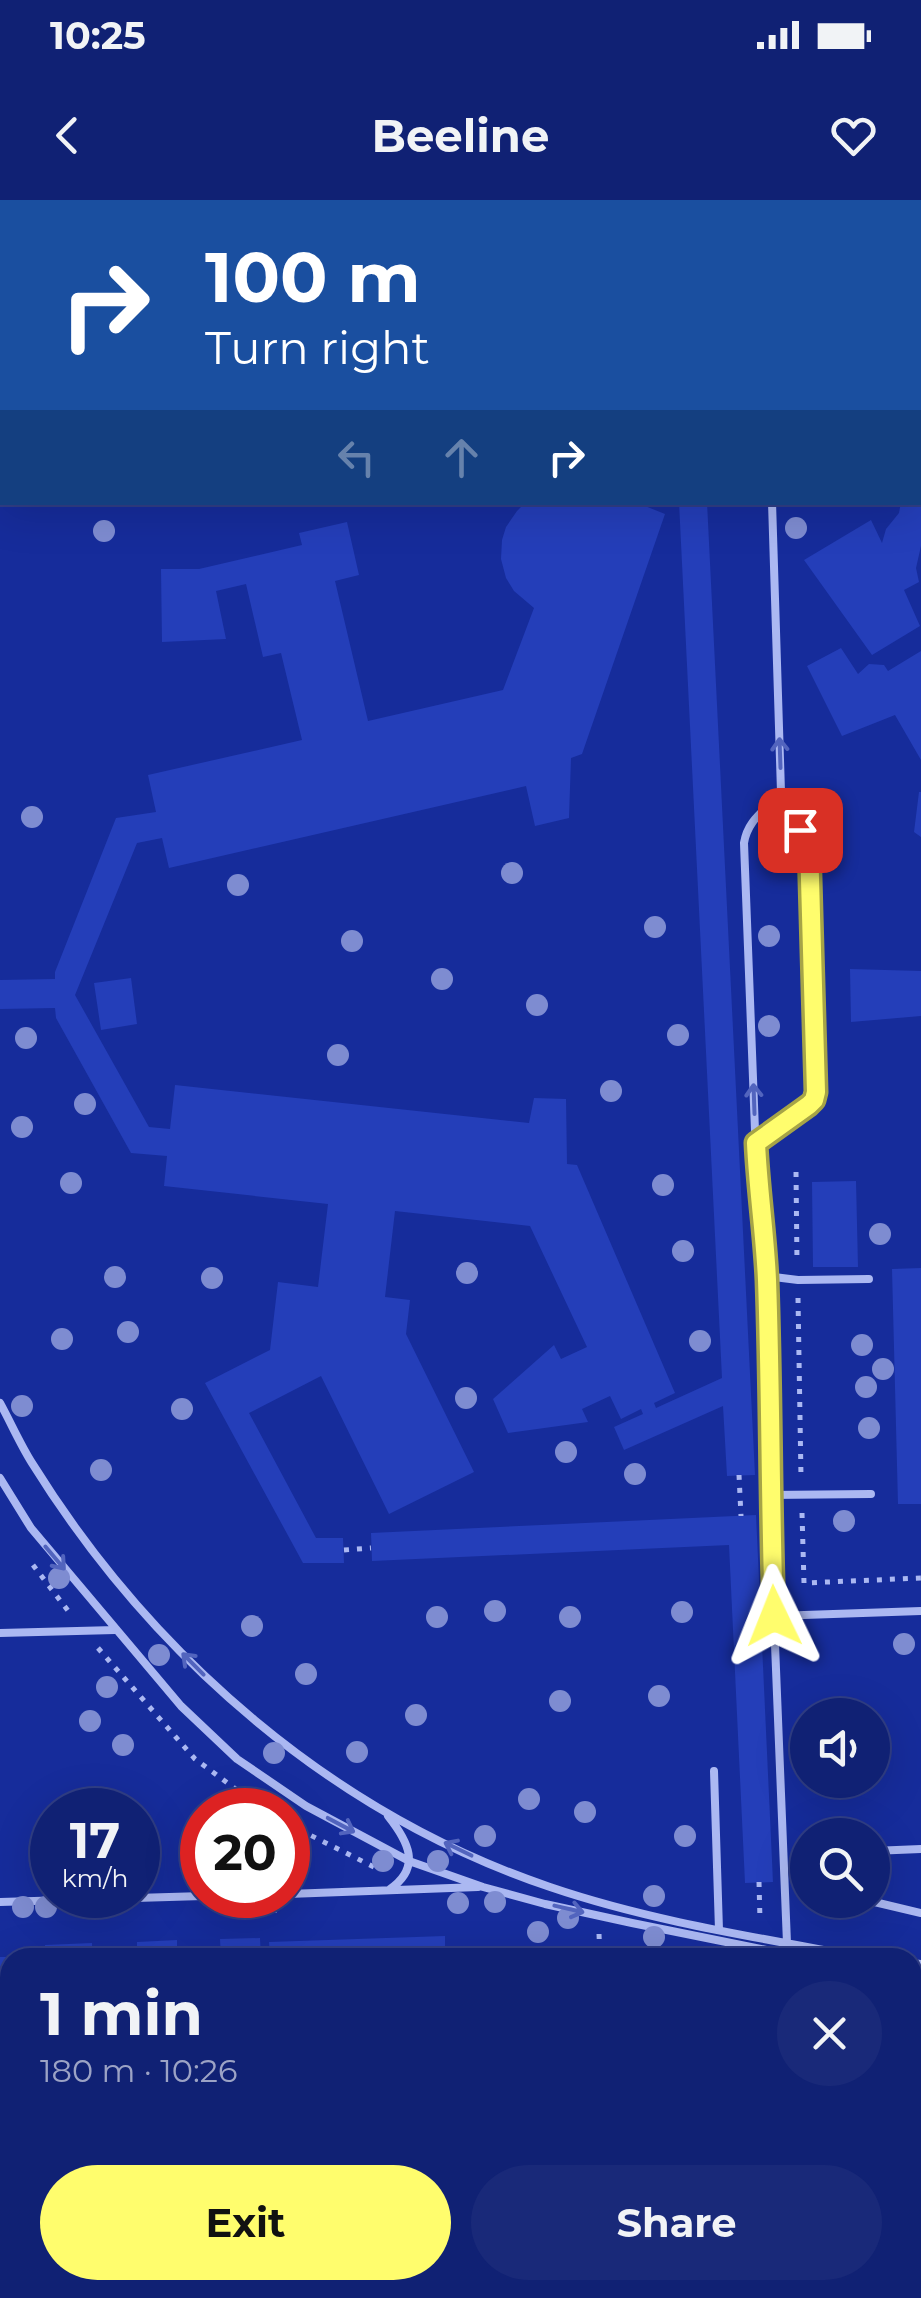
<!DOCTYPE html>
<html lang="en">
<head>
<meta charset="utf-8">
<style>
  :root { --surface:#102174; --page:#192979; --text:#f1f3f6; --muted:#9ca3c5; --line:#303e86; --accent:#fffd6d }
  body { margin:0; font-family:Montserrat,sans-serif; background:var(--page); color:var(--text); height:100vh; display:flex; flex-direction:column; font-size:38px; white-space:nowrap }
  * { box-sizing:border-box; margin:0 }
  p { font-size:32px; color:var(--muted) }
  .icon { flex:none; width:55px; height:55px; fill:none; stroke:currentColor; stroke-width:2; stroke-linecap:round; stroke-linejoin:round }
  .map { position:relative; flex:1; overflow:hidden }
  .details { position:absolute; left:0px; top:1748px; width:922px; height:352px; display:flex; flex-direction:column; background:var(--surface); border-radius:30px 30px 0 0; box-shadow:0 10px 40px #0002,0 0 0 2px var(--line) }
  .details>* { flex:none }
  .top-card { position:absolute; left:0px; top:0px; width:922px; height:305px; box-shadow:0 10px 40px #0002,0 0 0 2px var(--line); background:#1a4fa0; color:#fff; overflow:hidden }
  .buttons { position:absolute; left:790px; top:1498px; display:grid; gap:20px }
  .buttons a { display:grid; place-items:center; width:100px; height:100px; border-radius:50%; background:var(--surface); box-shadow:0 10px 40px #0002,0 0 0 2px var(--line); font-size:50px }
  .speed { position:absolute; left:30px; top:1588px; display:flex; gap:20px; font-size:50px; font-weight:700; text-align:center }
  .speed>* { display:grid; place-content:center; width:130px; height:130px; border-radius:50%; background:var(--surface); box-shadow:0 10px 40px #0002,0 0 0 2px var(--line); line-height:1 }
  .speed small { font-size:25px; font-weight:400 }
  .speed .limit { border:15px solid #d22; background:#fff; color:#111 }
  .pin { position:absolute; display:grid; place-items:center; width:85px; height:85px; color:#fff; margin:-42px; border-radius:20px; box-shadow:0 5px 15px #0006 }
  .me { position:absolute; width:110px; margin:-55px; rotate:358deg; stroke-linejoin:round; filter:drop-shadow(0 0 8px #0008) }
  .turn { display:flex; align-items:center; gap:35px; height:210px; padding:0 40px; font-size:45px }
  .turn .icon { width:130px; height:130px; stroke-width:2.5 }
  .turn b { display:block; font-size:70px; line-height:85px }
  .lanes { display:flex; align-items:center; height:95px; padding:0 40px; background:#0003; justify-content:center; gap:50px; direction:ltr }
  .lanes .off { opacity:.35 }
  .round { display:grid; place-items:center; flex:none; width:105px; height:105px; border-radius:52px; background:var(--page) }
  .headline { display:flex; align-items:center; justify-content:space-between; height:170px; padding:0 40px }
  h1 { font-size:60px; font-weight:700; line-height:75px }
  .button { display:flex; gap:20px; margin-top:auto; padding:20px 40px }
  .button a { flex:1; height:115px; border-radius:60px; background:var(--accent); color:#111; font-size:40px; font-weight:700; line-height:115px; text-align:center }
  .button a+a { background:var(--page); color:var(--text) }
  .status { display:flex; justify-content:space-between; align-items:center; height:70px; padding:0 50px; background:var(--surface); direction:ltr }
  .status svg { height:28px; fill:currentColor }
  header { display:flex; justify-content:space-between; align-items:center; height:130px; padding:0 40px; background:var(--surface); font-size:45px; font-weight:700 }
  .map>svg:first-child { display:block }
  .building { fill:#243eb9 }
  .lines { fill:none; stroke-linecap:round; stroke-linejoin:round }
  .path { stroke:#abb8f2; stroke-width:5; stroke-dasharray:5 8; stroke-linecap:butt }
  .lane { stroke:#abb8f2; stroke-width:8 }
  .tree { fill:#7e8cd1 }
  .oneway { stroke:#5264be }
  .route-casing { stroke:#a6a447; stroke-width:25 }
  .route { stroke:#fffd6d; stroke-width:18 }
</style>
</head>
<body>
<div class="status"><b>10:25</b><svg viewBox="0 0 49 12"><path d="M0 12V9h3v3zM5 12V6h3v6zM10 12V3h3v9zM15 12V0h3v12zM26 1h20v11H26zM47 4h2v5h-2z"/></svg></div>
<header><svg class="icon" aria-label="back" viewBox="0 0 24 24"><path d="M15 5l-7 7 7 7"/></svg>Beeline<svg class="icon" aria-label="heart" viewBox="0 0 24 24"><path d="M12 20l-8-8c-3-5 5-10 8-4 3-6 11-1 8 4z"/></svg></header>
<div class="map">
<svg width="921" height="2098" viewBox="0 0 921 2098">
  <rect width="100%" height="100%" fill="#162c9b"/>
  <!-- building -->
  <path class="building" d="M 526,302 L 635,302 L 665,314 L 582,554 L 571,558 L 569,618 L 535,626 L 526,586 L 169,668 L 162,638 L 137,643 L 75,795 L 149,927 L 170,929 L 175,885 L 529,923 L 534,898 L 566,899 L 567,964 L 577,965 L 675,1193 L 654,1203 L 656,1208 L 722,1178 L 679,302 L 707,302 L 755,1275 L 727,1276 L 723,1206 L 624,1250 L 614,1227 L 643,1214 L 641,1209 L 621,1219 L 610,1196 L 582,1209 L 588,1222 L 508,1233 L 493,1199 L 554,1145 L 561,1159 L 587,1147 L 530,1026 L 395,1011 L 385,1097 L 410,1100 L 406,1134 L 474,1272 L 389,1314 L 321,1176 L 249,1213 L 316,1338 L 343,1338 L 344,1363 L 303,1363 L 205,1183 L 270,1150 L 278,1082 L 318,1087 L 328,1004 L 164,986 L 167,956 L 131,953 L 56,818 L 55,808 L 0,809 L 0,780 L 55,779 L 55,772 L 116,618 L 156,612 L 148,575 L 302,540 L 281,453 L 263,457 L 246,384 L 216,391 L 226,439 L 162,442 L 161,369 L 199,369 L 302,345 L 299,333 L 347,322 L 359,375 L 335,381 L 368,521 L 503,490 L 534,408 L 514,391 L 506,378 L 501,359 L 502,340 L 506,327 L 517,311 Z
    M 901,302 L 921,302 L 921,346 L 916,368 L 919,382 L 904,390 L 920,426 L 872,455 L 804,360 L 871,320 L 882,343 L 886,329 L 899,313 Z
    M 841,448 L 858,474 L 869,464 L 884,465 L 888,471 L 921,451 L 921,560 L 895,515 L 842,536 L 807,466 Z
    M 919,592 L 921,592 L 921,637 L 914,632 Z
    M 850,769 L 921,771 L 921,816 L 851,822 Z
    M 131,778 L 137,824 L 101,830 L 94,783 Z
    M 856,981 L 858,1067 L 813,1067 L 812,982 Z
    M 921,1068 L 921,1304 L 898,1304 L 892,1069 Z
    M 756,1315 L 773,1682 L 745,1683 L 729,1345 L 372,1361 L 371,1333 Z
    M 445,1736 L 445,1758 L 270,1758 L 269,1742 Z
    M 260,1738 L 261,1758 L 221,1758 L 220,1739 Z
    M 177,1740 L 177,1758 L 137,1758 L 137,1742 Z
    M 92,1743 L 92,1758 L 45,1758 L 45,1745 Z
    M 0,1757 L 10,1757 L 10,1801 L 0,1801 Z
    M 0,1914 L 10,1932 L 10,1992 L 0,1973 Z
    M 912,2073 L 921,2073 L 921,2098 L 882,2098 L 881,2090 L 912,2090 Z
    M 61,2090 L 95,2090 L 99,2098 L 65,2098 Z
    M 188,2090 L 770,2090 L 770,2098 L 188,2098 Z"/>
  <g class="lines">
    <!-- path -->
    <path class="path" d="M 796,972 L 797,1062
      M 798,1098 L 801,1277
      M 739,1275 L 741,1316
      M 802,1313 L 804,1383 L 921,1378
      M 344,1350 L 371,1348
      M 33,1365 L 69,1412
      M 98,1448 L 195,1559 L 264,1610
      M 288,1624 L 374,1667
      M 759,1682 L 760,1720
      M 248,1710 L 277,1710
      M 599,1734 L 600,1758
      M 0,1940 L 10,1959
      M 78,2090 L 82,2098
      M 843,2090 L 844,2098"/>
    <!-- lane -->
    <path class="lane" d="M 23,0 L 33,2
      M 764,0 L 764,2
      M 225,2 L 227,0
      M 274,2 L 277,0
      M 0,252 L 2,249
      M 0,300 L 2,297
      M 772,302 L 781,592 C 767,610 748,618 744,643 L 757,983 L 766,1076 L 769,1295 L 787,1743
      M 756,943 L 809,905 L 815,899 L 817,892 L 809,644 L 806,637 L 773,602
      M 766,1076 L 798,1080 L 869,1079
      M 0,1203 C 11,1223 20,1244 32,1263 C 152,1456 333,1614 550,1687 C 653,1722 761,1738 867,1758
      M 0,1278 L 31,1328 L 181,1506 L 237,1559 L 306,1606 L 409,1661 L 483,1687 L 545,1704 L 632,1723 L 806,1758
      M 769,1295 L 871,1294
      M 775,1416 L 921,1411
      M 0,1433 L 115,1430
      M 714,1571 L 719,1730
      M 388,1616 C 408,1641 422,1667 390,1689
      M 872,1651 L 921,1649
      M 288,1694 L 478,1687
      M 866,1700 L 921,1713
      M 0,1702 L 237,1695
      M 912,1763 L 921,1764
      M 912,1776 L 921,1777
      M 912,1835 L 921,1837
      M 912,2023 L 921,2025
      M 0,2041 L 10,2059
      M 27,2090 L 31,2098"/>
  </g>
  <!-- trees -->
  <g class="tree">
    <circle cx="796" cy="328" r="11"/>
    <circle cx="104" cy="331" r="11"/>
    <circle cx="32" cy="617" r="11"/>
    <circle cx="512" cy="673" r="11"/>
    <circle cx="238" cy="685" r="11"/>
    <circle cx="655" cy="727" r="11"/>
    <circle cx="769" cy="736" r="11"/>
    <circle cx="352" cy="741" r="11"/>
    <circle cx="442" cy="779" r="11"/>
    <circle cx="537" cy="805" r="11"/>
    <circle cx="769" cy="826" r="11"/>
    <circle cx="678" cy="835" r="11"/>
    <circle cx="26" cy="838" r="11"/>
    <circle cx="338" cy="855" r="11"/>
    <circle cx="611" cy="891" r="11"/>
    <circle cx="85" cy="904" r="11"/>
    <circle cx="22" cy="927" r="11"/>
    <circle cx="71" cy="983" r="11"/>
    <circle cx="663" cy="985" r="11"/>
    <circle cx="880" cy="1034" r="11"/>
    <circle cx="683" cy="1051" r="11"/>
    <circle cx="467" cy="1073" r="11"/>
    <circle cx="115" cy="1077" r="11"/>
    <circle cx="212" cy="1078" r="11"/>
    <circle cx="128" cy="1132" r="11"/>
    <circle cx="62" cy="1139" r="11"/>
    <circle cx="700" cy="1141" r="11"/>
    <circle cx="862" cy="1145" r="11"/>
    <circle cx="883" cy="1169" r="11"/>
    <circle cx="866" cy="1187" r="11"/>
    <circle cx="466" cy="1198" r="11"/>
    <circle cx="22" cy="1206" r="11"/>
    <circle cx="182" cy="1209" r="11"/>
    <circle cx="869" cy="1228" r="11"/>
    <circle cx="566" cy="1252" r="11"/>
    <circle cx="101" cy="1270" r="11"/>
    <circle cx="635" cy="1274" r="11"/>
    <circle cx="844" cy="1321" r="11"/>
    <circle cx="59" cy="1378" r="11"/>
    <circle cx="495" cy="1411" r="11"/>
    <circle cx="682" cy="1412" r="11"/>
    <circle cx="437" cy="1417" r="11"/>
    <circle cx="570" cy="1417" r="11"/>
    <circle cx="252" cy="1426" r="11"/>
    <circle cx="904" cy="1444" r="11"/>
    <circle cx="159" cy="1455" r="11"/>
    <circle cx="306" cy="1474" r="11"/>
    <circle cx="107" cy="1487" r="11"/>
    <circle cx="659" cy="1496" r="11"/>
    <circle cx="560" cy="1501" r="11"/>
    <circle cx="416" cy="1515" r="11"/>
    <circle cx="90" cy="1521" r="11"/>
    <circle cx="123" cy="1545" r="11"/>
    <circle cx="357" cy="1552" r="11"/>
    <circle cx="274" cy="1553" r="11"/>
    <circle cx="529" cy="1599" r="11"/>
    <circle cx="585" cy="1612" r="11"/>
    <circle cx="485" cy="1636" r="11"/>
    <circle cx="685" cy="1636" r="11"/>
    <circle cx="383" cy="1661" r="11"/>
    <circle cx="438" cy="1661" r="11"/>
    <circle cx="654" cy="1696" r="11"/>
    <circle cx="495" cy="1702" r="11"/>
    <circle cx="458" cy="1703" r="11"/>
    <circle cx="23" cy="1707" r="11"/>
    <circle cx="46" cy="1707" r="11"/>
    <circle cx="568" cy="1718" r="11"/>
    <circle cx="538" cy="1732" r="11"/>
    <circle cx="654" cy="1737" r="11"/>
  </g>
  <!-- one-way arrows -->
  <defs><path id="oneway-shaft" d="M-6 0H5M1.5-3L5.5 0L1.5 3" fill="none" stroke-width="1.6" stroke-linecap="round" stroke-linejoin="round" transform="scale(2.5)"/></defs>
  <g class="oneway">
    <use href="#oneway-shaft" transform="translate(780 553) rotate(-92)"/>
    <use href="#oneway-shaft" transform="translate(754 899) rotate(-92)"/>
    <use href="#oneway-shaft" transform="translate(55 1358) rotate(50)"/>
    <use href="#oneway-shaft" transform="translate(193 1464) rotate(-135)"/>
    <use href="#oneway-shaft" transform="translate(341 1625) rotate(28)"/>
    <use href="#oneway-shaft" transform="translate(458 1649) rotate(-154)"/>
    <use href="#oneway-shaft" transform="translate(569 1709) rotate(13)"/>
  </g>
  <g class="lines">
    <defs>
      <path id="route" d="M 774,1416 C 770,1304 771,1192 767,1080 C 765,1034 758,989 756,943 L 809,905 L 814,900 L 816,892 L 809,644 L 800,630"/>
    </defs>
    <!-- route casing -->
    <use href="#route" class="route-casing"/>
    <!-- route -->
    <use href="#route" class="route"/>
  </g>
</svg>
<div class="buttons">
<a><svg class="icon" aria-label="sound" viewBox="0 0 24 24"><path d="M4 9h4l5-4v14l-5-4H4zM17 9q2 3 0 6"/></svg></a>
<a><svg class="icon" aria-label="search" viewBox="0 0 24 24"><circle cx="10" cy="10" r="6"/><path d="M15 15l6 6"/></svg></a>
</div>
<div class="speed"><div>17<small>km/h</small></div><div class="limit">20</div></div>
<div class="pin" style="left:800px;top:630px;background:#d93025"><svg class="icon" aria-label="arrive" viewBox="0 0 24 24"><path d="M6 21V4h12l-3 4 3 4H6"/></svg></div>
<svg class="me" style="left:774px;top:1416px" viewBox="-20 -20 40 40"><path d="M0-17L14 15 0 8-14 15z" fill="#fffd6d" stroke="#fff" stroke-width="4"/></svg>
<div class="top-card">
<div class="turn"><svg class="icon" aria-label="right" viewBox="0 0 24 24"><path d="M7 20v-9h11M14 6l5 5-5 5"/></svg><div><b>100 m</b>Turn right</div></div>
<div class="lanes"><svg class="icon off" aria-label="left" viewBox="0 0 24 24"><path d="M17 20v-9H6M10 6l-5 5 5 5"/></svg><svg class="icon off" aria-label="ahead" viewBox="0 0 24 24"><path d="M12 20V5M6 11l6-6 6 6"/></svg><svg class="icon" aria-label="right" viewBox="0 0 24 24"><path d="M7 20v-9h11M14 6l5 5-5 5"/></svg></div>
</div>
<section class="details">
<div class="headline"><div><h1>1 min</h1><p>180 m · 10:26</p></div><a class="round"><svg class="icon" aria-label="close" viewBox="0 0 24 24"><path d="M6 6l12 12M18 6L6 18"/></svg></a></div>
<div class="button"><a>Exit</a><a>Share</a></div>
</section>
</div>
</body>
</html>
